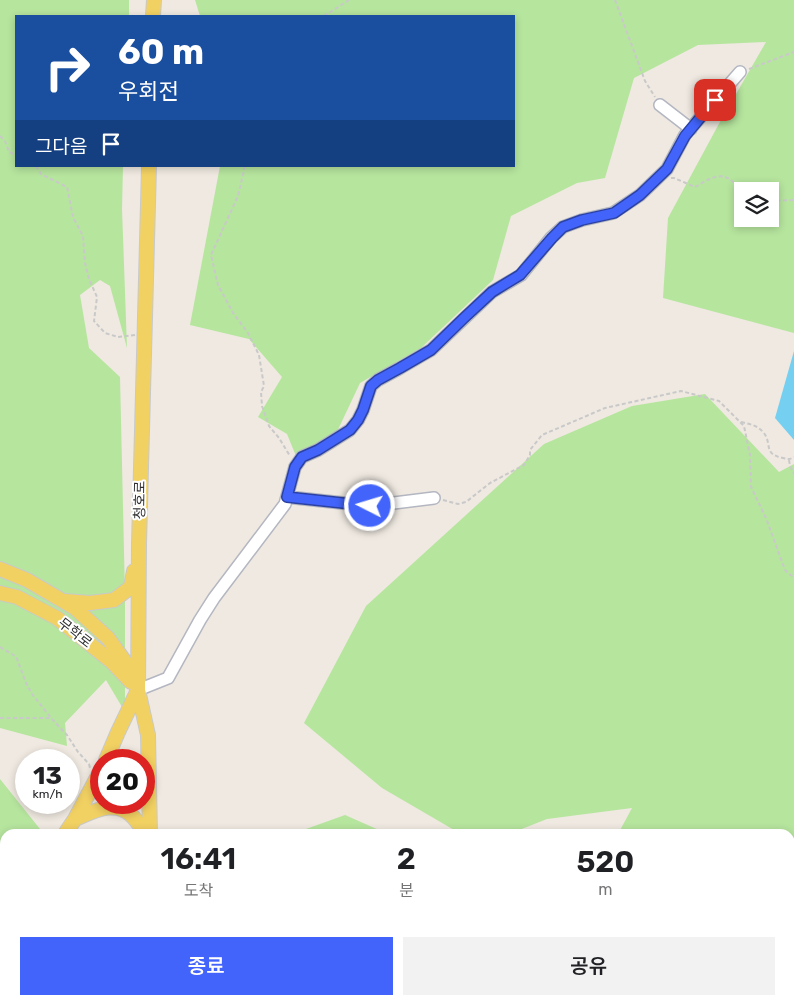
<!DOCTYPE html>
<html lang="ko">
<head>
<meta charset="utf-8">
<style>
  :root { --surface:#fff; --page:#f2f2f2; --text:#202124; --muted:#757577; --accent:#4264fb }
  body { margin:0; font-family:Rubik,"Noto Sans KR",sans-serif; background:var(--page); color:var(--text); height:100vh; display:flex; flex-direction:column; font-size:19px; white-space:nowrap }
  * { box-sizing:border-box; margin:0 }
  p { font-size:16px; color:var(--muted) }
  .icon { flex:none; width:28px; height:28px; fill:none; stroke:currentColor; stroke-width:2; stroke-linecap:round; stroke-linejoin:round }
  .map { position:relative; flex:1; overflow:hidden }
  .sheet { position:absolute; left:0px; top:829px; width:795px; height:176px; display:flex; flex-direction:column; background:var(--surface); border-radius:15px 15px 0 0; box-shadow:0 2px 8px #0003 }
  .sheet>* { flex:none }
  .hud { position:absolute; left:15px; top:15px; width:500px; height:152px; border-radius:0px; box-shadow:0 2px 8px #0003; background:#1a4fa0; color:#fff; overflow:hidden }
  .fabs { position:absolute; left:734px; top:182px; display:grid; gap:10px }
  .fabs a { display:grid; place-items:center; width:45px; height:45px; border-radius:0px; background:var(--surface); box-shadow:0 2px 8px #0003; font-size:25px }
  .speed { position:absolute; left:15px; top:749px; display:flex; gap:10px; font-size:25px; font-weight:700; text-align:center }
  .speed>* { display:grid; place-content:center; width:65px; height:65px; border-radius:50%; background:var(--surface); box-shadow:0 2px 8px #0003; line-height:1 }
  .speed small { font-size:12px; font-weight:400 }
  .speed .limit { border:8px solid #d22; background:#fff; color:#111 }
  .pin { position:absolute; display:grid; place-items:center; width:42px; height:42px; color:#fff; margin:-21px; border-radius:10px; box-shadow:0 2px 8px #0006 }
  .me { position:absolute; width:55px; margin:-28px; rotate:275deg; stroke-linejoin:round; filter:drop-shadow(0 0 4px #0008) }
  .turn { display:flex; align-items:center; gap:18px; height:105px; padding:0 20px; font-size:22px }
  .turn .icon { width:65px; height:65px; stroke-width:2.5 }
  .turn b { display:block; font-size:35px; line-height:42px }
  .then { display:flex; align-items:center; height:48px; padding:0 20px; background:#0003; gap:10px; font-size:19px }
  .eta { display:flex; justify-content:space-evenly; align-items:center; height:85px; text-align:center }
  .eta b { font-size:30px; font-weight:600; line-height:35px }
  .action { display:flex; gap:10px; margin-top:auto; padding:10px 20px }
  .action a { flex:1; height:58px; border-radius:0px; background:var(--accent); color:#fff; font-size:20px; font-weight:600; line-height:58px; text-align:center }
  .action a+a { background:var(--page); color:var(--text) }
  .map>svg:first-child { display:block }
  .green { fill:#b6e59e; fill-rule:evenodd }
  .water { fill:#75cff0 }
  .lines { fill:none; stroke-linecap:round; stroke-linejoin:round }
  .minor-casing { stroke:#b4b7c1; stroke-width:14 }
  .major-casing { stroke:#c9c9c9; stroke-width:16 }
  .path { stroke:#c9c9c9; stroke-width:2; stroke-dasharray:4 2.5; stroke-linecap:butt }
  .minor { stroke:#fff; stroke-width:11 }
  .major { stroke:#f2d163; stroke-width:14 }
  .route-casing { stroke:#2b41a3; stroke-width:12 }
  .route { stroke:#4264fb; stroke-width:9 }
  .labels { text-anchor:middle; dominant-baseline:central; stroke-width:4; stroke-linejoin:round; paint-order:stroke }
  .street-label { font-size:14px; fill:#2e2e2e; stroke:#fff }
</style>
</head>
<body>
<div class="map">
<svg width="794" height="1004" viewBox="0 0 794 1004">
  <rect width="100%" height="100%" fill="#efe9e1"/>
  <!-- green -->
  <path class="green" d="M 0,0 L 129,0 L 129,16 L 16,16 L 16,166 L 123,166 L 122,209 L 127,348 L 110,286 L 100,280 L 80,295 L 89,348 L 120,377 L 125,595 L 125,712 L 106,680 L 65,723 L 67,746 L 0,728 Z
    M 195,0 L 794,0 L 794,333 L 663,298 L 668,218 L 721,120 L 766,42 L 698,45 L 634,78 L 605,178 L 577,183 L 511,216 L 493,280 L 421,348 L 360,383 L 335,436 L 296,456 L 287,434 L 258,417 L 282,377 L 249,339 L 190,325 L 220,166 L 514,166 L 514,16 L 200,16 ZM 742,191 L 770,191 L 770,219 L 742,219 Z
    M 705,394 L 779,472 L 794,464 L 794,1004 L 310,1004 L 328,1000 L 790,1000 L 790,834 L 618,834 L 632,808 L 547,819 L 509,834 L 461,834 L 382,788 L 304,723 L 366,606 L 544,444 L 632,406 Z
    M 0,779 L 44,834 L 5,834 L 5,902 L 0,909 Z
    M 345,815 L 388,834 L 292,834 Z"/>
  <!-- water -->
  <path class="water" d="M 794,351 L 794,440 L 775,418 Z"/>
  <g class="lines">
    <defs>
      <path id="minor" d="M 660,105 L 691,129
        M 287,497 L 370,506 L 434,498
        M 138,690 L 168,678 L 200,620 L 214,598 L 285,504 L 295,467 L 302,457 L 318,450 L 350,430 L 358,420 L 363,410 L 371,386 L 378,380 L 400,368 L 431,350 L 492,292 L 521,275 L 551,238 L 563,227 L 582,220 L 613,213 L 640,195 L 667,169 L 685,135 L 740,72
        M 0,977 L 5,980
        M 34,1000 L 40,1004"/>
      <path id="major" d="M 153,16 L 154,0
        M 149,166 L 139,544 L 138,690 L 148,735 L 150,834
        M 0,569 L 27,580 L 75,608 L 108,638 L 133,673 L 137,685
        M 0,593 L 17,597 L 57,618 L 111,661 L 131,682
        M 65,601 L 90,603 L 114,600 L 131,587 L 134,571
        M 106,760 L 118,732 L 138,690
        M 75,819 C 93,812 114,799 131,815 C 137,820 141,828 146,834
        M 65,834 L 75,819 L 101,770
        M 0,926 L 5,919
        M 154,1000 L 154,1004"/>
    </defs>
    <!-- minor casing -->
    <use href="#minor" class="minor-casing"/>
    <!-- major casing -->
    <use href="#major" class="major-casing"/>
    <!-- path -->
    <path class="path" d="M 615,0 L 645,81 L 655,97
      M 324,16 L 349,0
      M 749,69 L 794,52
      M 0,136 L 5,141 L 9,152 L 16,155
      M 36,166 L 41,174 L 67,187 L 73,217 L 83,236 L 85,263 L 89,279 L 97,297 L 94,321 L 105,333 L 118,337 L 135,335
      M 245,166 L 238,196 L 211,255 L 218,285 L 233,313 L 248,333 L 259,355 L 264,386 L 261,392 L 262,406 L 269,426 L 279,438 L 290,456
      M 671,178 L 674,178 L 695,187 C 706,181 720,170 732,181 C 736,184 738,191 741,195 L 742,196
      M 770,201 L 794,200
      M 741,422 C 749,424 757,425 763,432 C 773,443 762,454 783,458 C 788,459 789,460 794,457
      M 789,460 L 790,466 L 794,474
      M 443,500 L 458,504 L 466,502 L 490,483 L 524,465 L 530,455 L 530,450 L 542,435 L 605,408 L 681,391 L 719,401 L 744,426 L 750,455 L 751,487 L 766,518 L 785,570 L 794,578
      M 0,647 L 15,656 L 17,659 L 26,683 L 32,694 L 51,718 L 67,735 L 78,752 L 89,764 L 90,768
      M 0,718 L 51,718
      M 790,867 L 794,866
      M 483,1004 L 490,1000"/>
    <!-- minor -->
    <use href="#minor" class="minor"/>
    <!-- major -->
    <use href="#major" class="major"/>
  </g>
  <g class="lines">
    <defs>
      <path id="route" d="M 370,506 L 287,497 L 295,467 L 302,457 L 318,450 L 350,430 L 358,420 L 363,410 L 371,386 L 378,380 L 400,368 L 431,350 L 464,318 L 492,292 L 520,275 L 552,238 L 563,227 L 582,220 L 614,213 L 640,195 L 667,169 L 685,136 L 715,100"/>
    </defs>
    <!-- route casing -->
    <use href="#route" class="route-casing"/>
    <!-- route -->
    <use href="#route" class="route"/>
  </g>
  <g class="labels">
    <!-- street labels -->
    <g class="street-label">
      <text transform="translate(140 500) rotate(-89)">청호로</text>
      <text transform="translate(75 633) rotate(38)">무학로</text>
    </g>
  </g>
</svg>
<div class="fabs">
<a><svg class="icon" aria-label="layers" viewBox="0 0 24 24"><path d="M12 4l9 5-9 5-9-5zM3 14l9 5 9-5"/></svg></a>
</div>
<div class="speed"><div>13<small>km/h</small></div><div class="limit">20</div></div>
<div class="pin" style="left:715px;top:100px;background:#d93025"><svg class="icon" aria-label="arrive" viewBox="0 0 24 24"><path d="M6 21V4h12l-3 4 3 4H6"/></svg></div>
<svg class="me" style="left:370px;top:506px" viewBox="-20 -20 40 40"><circle r="17" fill="#4264fb" stroke="#fff" stroke-width="3"/><path d="M0-11L8 9 0 5-8 9z" fill="#fff"/></svg>
<div class="hud">
<div class="turn"><svg class="icon" aria-label="right" viewBox="0 0 24 24"><path d="M7 20v-9h11M14 6l5 5-5 5"/></svg><div><b>60 m</b>우회전</div></div>
<div class="then">그다음<svg class="icon" aria-label="arrive" viewBox="0 0 24 24"><path d="M6 21V4h12l-3 4 3 4H6"/></svg></div>
</div>
<section class="sheet">
<div class="eta">
<div><b>16:41</b><p>도착</p></div>
<div><b>2</b><p>분</p></div>
<div><b>520</b><p>m</p></div>
</div>
<div class="action"><a>종료</a><a>공유</a></div>
</section>
</div>
</body>
</html>
